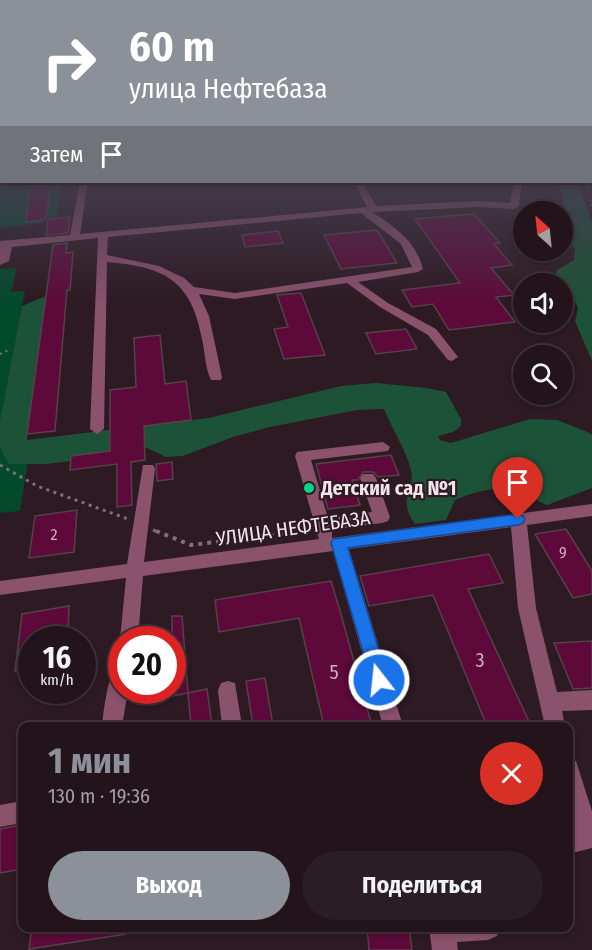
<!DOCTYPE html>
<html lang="ru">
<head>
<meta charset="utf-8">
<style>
  :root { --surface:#22141a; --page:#2a1d23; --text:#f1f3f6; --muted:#a29ea2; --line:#3f3339; --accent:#8c9099 }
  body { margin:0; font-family:"Fira Sans Condensed",sans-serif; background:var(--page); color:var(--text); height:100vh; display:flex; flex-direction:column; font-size:22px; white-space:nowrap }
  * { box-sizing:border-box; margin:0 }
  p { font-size:20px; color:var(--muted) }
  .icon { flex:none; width:33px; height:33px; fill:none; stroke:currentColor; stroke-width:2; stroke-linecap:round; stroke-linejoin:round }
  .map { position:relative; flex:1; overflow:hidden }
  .drawer { position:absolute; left:18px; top:722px; width:555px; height:210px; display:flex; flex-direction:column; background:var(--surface); border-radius:12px; box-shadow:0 3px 9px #0003,0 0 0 2px var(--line) }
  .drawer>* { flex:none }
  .hud { position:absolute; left:0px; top:0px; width:592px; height:183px; box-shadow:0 3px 9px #0003,0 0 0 2px var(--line); background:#8c9099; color:#fff; overflow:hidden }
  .needle { width:39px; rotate:333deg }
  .fabs { position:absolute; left:513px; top:201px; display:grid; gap:12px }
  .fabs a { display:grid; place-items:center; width:60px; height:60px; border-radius:50%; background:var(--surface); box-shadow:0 3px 9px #0003,0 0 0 2px var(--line); font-size:30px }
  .speed { position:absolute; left:18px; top:626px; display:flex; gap:12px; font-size:30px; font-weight:700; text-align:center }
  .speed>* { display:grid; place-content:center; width:78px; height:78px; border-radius:50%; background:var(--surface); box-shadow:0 3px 9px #0003,0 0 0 2px var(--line); line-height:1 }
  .speed small { font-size:15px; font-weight:400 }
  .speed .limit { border:9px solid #d22; background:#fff; color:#111 }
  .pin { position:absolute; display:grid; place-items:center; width:51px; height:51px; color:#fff; margin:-62px -26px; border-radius:50% 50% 50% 0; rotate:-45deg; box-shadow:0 0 6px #0007 }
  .pin .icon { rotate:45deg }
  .me { position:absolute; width:66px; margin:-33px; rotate:344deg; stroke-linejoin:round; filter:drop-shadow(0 0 4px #0008) }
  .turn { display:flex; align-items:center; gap:21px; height:126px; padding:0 30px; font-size:27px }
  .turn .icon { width:78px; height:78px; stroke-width:2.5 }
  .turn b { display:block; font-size:42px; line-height:51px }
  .then { display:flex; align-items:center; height:57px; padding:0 30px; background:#0003; gap:12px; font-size:22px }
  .round { display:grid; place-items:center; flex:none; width:63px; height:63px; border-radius:32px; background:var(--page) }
  .headline { display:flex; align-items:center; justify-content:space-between; height:102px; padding:0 30px }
  h1 { font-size:36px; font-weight:700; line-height:45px; color:var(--accent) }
  .action { display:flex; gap:12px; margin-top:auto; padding:12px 30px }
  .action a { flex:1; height:69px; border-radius:36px; background:var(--accent); color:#fff; font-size:24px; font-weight:700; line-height:69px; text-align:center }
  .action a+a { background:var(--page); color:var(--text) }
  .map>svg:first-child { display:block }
  .green { fill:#03492c }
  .forest { fill:#1c5237 }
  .building { fill:#5d0a3a; stroke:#56414a; stroke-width:1.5 }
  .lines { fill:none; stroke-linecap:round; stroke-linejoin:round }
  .path-far3 { stroke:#806f77; stroke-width:1.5; stroke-dasharray:1.5 3; stroke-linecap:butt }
  .path-far2 { stroke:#806f77; stroke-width:2; stroke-dasharray:2 4; stroke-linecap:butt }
  .path-far1 { stroke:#806f77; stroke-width:3; stroke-dasharray:3 4.5; stroke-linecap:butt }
  .path { stroke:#806f77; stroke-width:4; stroke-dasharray:4 5; stroke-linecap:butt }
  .minor { fill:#8b526c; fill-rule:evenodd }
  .route { fill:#1a73e8; stroke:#114b97; stroke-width:1.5 }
  .poi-dot { fill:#00d98c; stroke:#2d1a22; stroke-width:2 }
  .labels { text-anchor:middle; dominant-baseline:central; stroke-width:4.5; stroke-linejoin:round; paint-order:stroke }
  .number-label { font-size:16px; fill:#cdaebe }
  .poi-label { font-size:20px; font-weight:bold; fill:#f2e4ea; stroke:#2d1a22; text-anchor:start }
  .street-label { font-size:20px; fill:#f2e4ea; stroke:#2d1a22 }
  .near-number-label { font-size:20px; fill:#cdaebe }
</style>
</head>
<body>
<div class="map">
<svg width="592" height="950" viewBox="0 0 592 950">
  <rect width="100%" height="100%" fill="#2d1a22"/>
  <!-- green -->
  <path class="green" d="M 0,172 L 2,182 L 61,182 L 57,216 L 43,220 L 43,223 L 0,228 Z
    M 17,268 L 11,292 L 25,291 L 0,420 L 0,269 Z
    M 30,446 L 20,511 L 0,513 L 0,449 Z"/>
  <!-- forest -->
  <path class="forest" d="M 559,182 L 578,182 L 592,222 L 592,361 L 575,321 L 578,308 L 569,289 L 557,278 L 556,271 L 574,260 L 575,249 L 563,237 L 564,205 Z
    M 46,296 L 27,440 L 209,418 L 341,386 L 376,383 L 427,388 L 446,392 L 461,419 L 461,426 L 453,432 L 438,436 L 440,440 L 451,443 L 530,419 L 557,420 L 590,433 L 592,435 L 592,488 L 547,505 C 510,487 494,483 455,500 L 446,520 L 415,524 C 396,498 416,491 411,470 C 406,450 392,429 384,409 L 357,410 L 270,427 L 233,437 L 183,456 L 166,457 L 145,447 L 71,456 L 71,461 L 47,464 L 9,464 L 0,448 L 0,420 L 22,306 Z"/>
  <!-- building -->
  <path class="building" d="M 49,184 L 48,210 L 44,220 L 26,222 L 30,186 Z
    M 474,214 L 500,243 L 494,244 L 512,265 L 491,268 L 514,295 L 496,297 L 515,322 L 449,330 L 433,304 L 412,307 L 402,290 L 460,283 L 415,219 Z
    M 70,217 L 68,233 L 46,235 L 48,219 Z
    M 377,230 L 397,263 L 341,269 L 324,235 Z
    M 278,231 L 283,243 L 245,247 L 242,235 Z
    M 67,243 L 66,253 L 73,252 L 70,290 L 67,290 L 55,431 L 27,434 L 53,245 Z
    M 301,293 L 325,355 L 284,359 L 274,329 L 288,327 L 277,295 Z
    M 406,329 L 417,349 L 376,354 L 366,333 Z
    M 160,335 L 165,384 L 186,381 L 191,420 L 144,426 L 145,460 L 131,462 L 132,505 L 117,507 L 117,464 L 70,470 L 71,456 L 110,451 L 110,390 L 136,387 L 134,338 Z
    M 391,455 L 399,475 L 378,477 L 373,472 L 363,472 L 358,480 L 352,480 L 360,505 L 328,509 L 316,464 Z
    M 172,462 L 173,479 L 157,481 L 156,464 Z
    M 77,510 L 74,552 L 29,558 L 35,516 Z
    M 566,529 L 592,571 L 592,594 L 573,598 L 535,534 Z
    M 489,554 L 503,583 L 468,589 L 531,726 L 487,726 L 433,595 L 369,606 L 360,576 Z
    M 331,581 L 340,611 L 372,726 L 324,726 L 299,618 L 219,632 L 215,600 Z
    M 69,606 L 68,639 L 32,639 L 32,668 L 15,671 L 22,614 Z
    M 172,616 L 182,616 L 188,693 L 172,696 Z
    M 592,641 L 592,688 L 573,689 L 554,643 Z
    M 265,678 L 273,726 L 253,726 L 246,681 Z
    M 207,689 L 212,726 L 191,726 L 188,693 Z
    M 22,825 L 22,869 L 0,873 L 0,829 Z
    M 32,927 L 126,927 L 126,934 L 29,949 Z
    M 367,927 L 409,927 L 412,950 L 369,950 Z"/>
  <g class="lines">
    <!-- path-far3 -->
    <path class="path-far3" d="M 586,182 L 592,208"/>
    <!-- path-far2 -->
    <path class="path-far2" d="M 0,354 L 9,350"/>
    <!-- path-far1 -->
    <path class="path-far1" d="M 0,465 L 37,486 L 128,519
      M 153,530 L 160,533"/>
    <!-- path -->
    <path class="path" d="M 156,531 L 191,545 L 290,533"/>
    <!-- minor -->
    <path class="minor" d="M 80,182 L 88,182 L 80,234 L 367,207 L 354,182 L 362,182 L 376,206 L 477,201 L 510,203 L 514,182 L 522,182 L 519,206 L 514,209 L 477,207 L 372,212 C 395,227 416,241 423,269 L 418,272 L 358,282 L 388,303 L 436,329 L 458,357 L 452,361 L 448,360 L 428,335 L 380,307 L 347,283 L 235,299 L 199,294 L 209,316 L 222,377 L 221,380 L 211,380 C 205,368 205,352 202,339 C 191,280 165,267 107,262 L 104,429 L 97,434 L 90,429 L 98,238 L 12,247 L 9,261 L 0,265 L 0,241 L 70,235 ZM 361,213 L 401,244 L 412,267 L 235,293 L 194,287 L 184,278 L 159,266 L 107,255 L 108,237 Z
      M 383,442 L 390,447 L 388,451 L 311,460 L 328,518 L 372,512 L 360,478 L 363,474 L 373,474 L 376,478 L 390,517 L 388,521 L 382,523 L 332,530 L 332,538 L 592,504 L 592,516 L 527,525 L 536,608 L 557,692 L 592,690 L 592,710 L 562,711 L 565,726 L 545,726 L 518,608 L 511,527 L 349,549 L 403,726 L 383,726 L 333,551 L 143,576 L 138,639 L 122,639 L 122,643 L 120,639 L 126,578 L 0,595 L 0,581 L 127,564 L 143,465 L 153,465 L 155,469 L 144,562 L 319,539 L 295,456 L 297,452 Z
      M 122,663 L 122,690 L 128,690 L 122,726 L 102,726 C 104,706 107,684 115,666 Z
      M 228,681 L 235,683 L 242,726 L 222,726 L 218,690 L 221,683 Z
      M 568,758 L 576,761 L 592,811 L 592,848 L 568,854 L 568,831 L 575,830 L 568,807 Z
      M 22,801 L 22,823 L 0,827 L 0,805 Z
      M 429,927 L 501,927 L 497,936 L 488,940 L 457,942 L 458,950 L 432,950 Z"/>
  </g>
  <!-- sky -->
  <linearGradient id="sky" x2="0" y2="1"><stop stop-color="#190e13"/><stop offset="0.56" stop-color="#463e4f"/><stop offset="1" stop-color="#463e4f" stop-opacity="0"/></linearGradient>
  <rect width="592" height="305" fill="url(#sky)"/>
  <!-- route -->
  <path class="route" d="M 518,514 L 523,516 L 525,519 L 523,523 L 518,525 L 348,548 L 388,680 L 385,686 L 379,689 L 373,686 L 331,543 L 333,539 Z"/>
  <!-- markers -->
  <circle class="poi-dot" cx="309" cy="488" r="6"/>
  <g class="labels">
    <!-- number labels -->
    <g class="number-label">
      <text x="54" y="534">2</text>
      <text x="563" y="552">9</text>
    </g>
    <!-- poi labels -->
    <g class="poi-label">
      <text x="321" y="488">Детский сад №1</text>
    </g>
    <!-- street labels -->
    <g class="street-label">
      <text transform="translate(293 528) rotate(-8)">УЛИЦА НЕФТЕБАЗА</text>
    </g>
    <!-- near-number labels -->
    <g class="near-number-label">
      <text x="480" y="660">3</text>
      <text x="334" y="672">5</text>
    </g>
  </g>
</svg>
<div class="fabs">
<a><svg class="needle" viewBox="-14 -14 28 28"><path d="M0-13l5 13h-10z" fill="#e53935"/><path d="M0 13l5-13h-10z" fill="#a29ea2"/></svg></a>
<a><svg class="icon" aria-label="sound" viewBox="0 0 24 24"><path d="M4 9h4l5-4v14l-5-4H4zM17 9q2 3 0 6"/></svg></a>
<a><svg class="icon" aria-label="search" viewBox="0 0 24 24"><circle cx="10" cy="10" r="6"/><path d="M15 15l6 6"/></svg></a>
</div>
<div class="speed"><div>16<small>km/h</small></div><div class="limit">20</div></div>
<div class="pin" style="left:518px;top:519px;background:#d93025"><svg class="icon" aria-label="arrive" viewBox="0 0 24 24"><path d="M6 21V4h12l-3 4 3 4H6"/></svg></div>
<svg class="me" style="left:379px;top:680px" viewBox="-20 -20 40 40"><circle r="17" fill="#1a73e8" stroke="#fff" stroke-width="3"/><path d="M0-11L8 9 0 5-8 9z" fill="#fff"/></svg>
<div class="hud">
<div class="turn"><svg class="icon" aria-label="right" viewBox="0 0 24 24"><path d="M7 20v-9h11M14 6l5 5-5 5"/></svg><div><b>60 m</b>улица Нефтебаза</div></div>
<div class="then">Затем<svg class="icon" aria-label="arrive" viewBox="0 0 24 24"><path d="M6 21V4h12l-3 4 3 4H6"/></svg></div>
</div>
<section class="drawer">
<div class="headline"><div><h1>1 мин</h1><p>130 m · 19:36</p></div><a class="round" style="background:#d93025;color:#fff"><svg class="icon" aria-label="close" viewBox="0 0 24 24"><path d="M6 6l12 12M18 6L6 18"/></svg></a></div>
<div class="action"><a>Выход</a><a>Поделиться</a></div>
</section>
</div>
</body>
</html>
